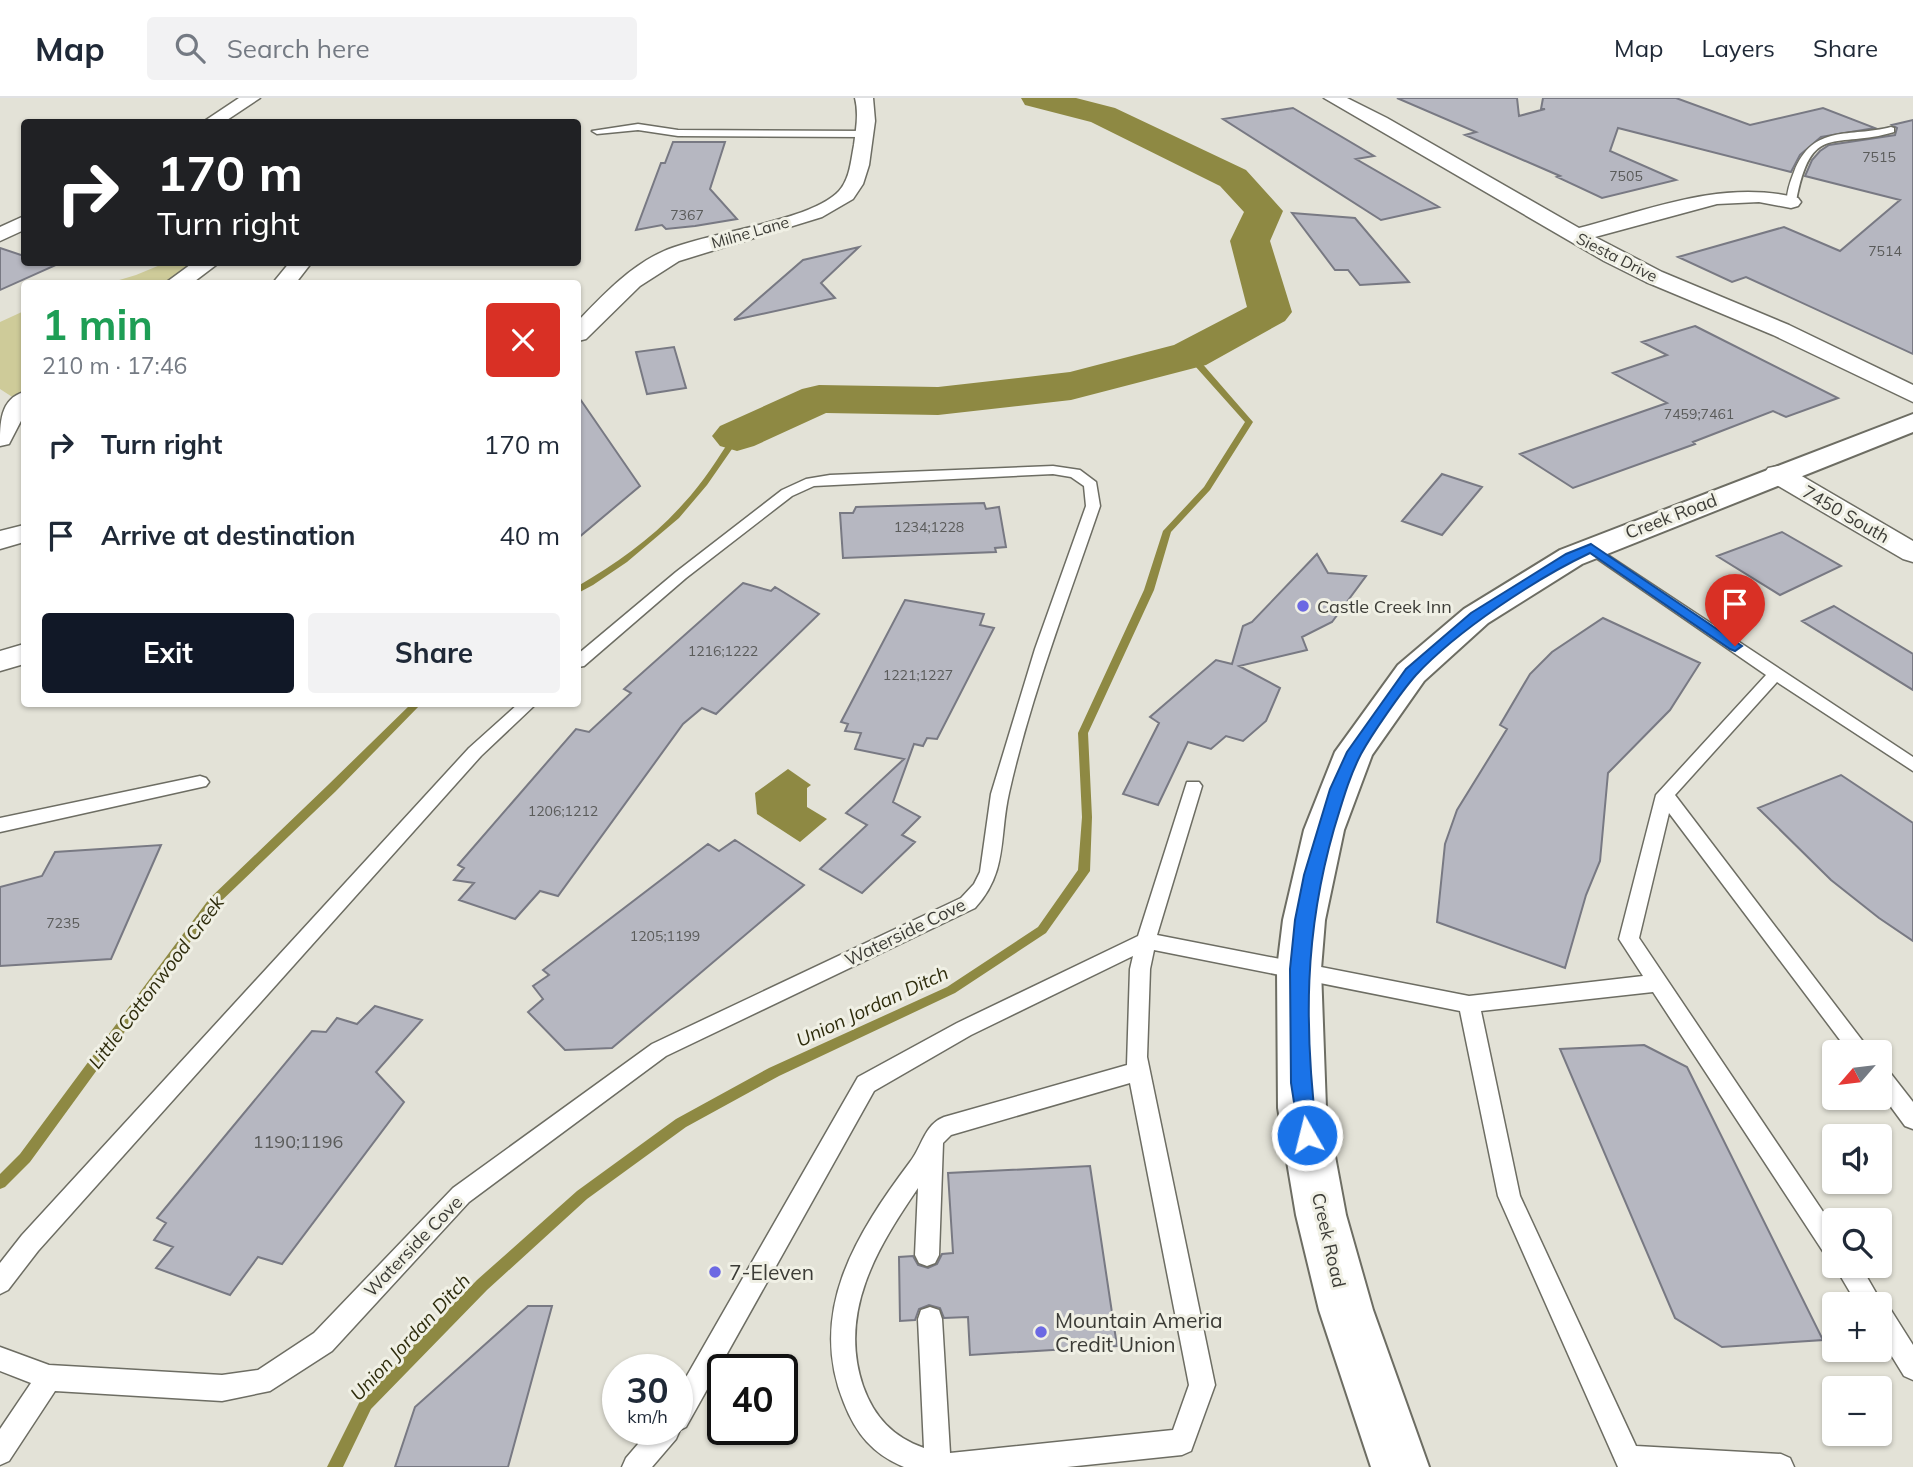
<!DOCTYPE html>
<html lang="en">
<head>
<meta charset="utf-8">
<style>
  :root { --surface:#fff; --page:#f2f2f3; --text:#1f2937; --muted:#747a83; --line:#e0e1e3; --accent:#111827 }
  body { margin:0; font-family:Mulish,sans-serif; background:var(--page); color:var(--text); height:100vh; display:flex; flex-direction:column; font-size:26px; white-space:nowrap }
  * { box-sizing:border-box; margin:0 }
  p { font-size:23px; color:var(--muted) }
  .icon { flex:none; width:38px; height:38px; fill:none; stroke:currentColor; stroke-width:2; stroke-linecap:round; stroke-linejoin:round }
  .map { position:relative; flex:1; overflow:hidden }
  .drawer { position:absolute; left:21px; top:182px; width:560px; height:427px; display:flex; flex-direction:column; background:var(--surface); border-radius:7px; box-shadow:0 2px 5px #0004 }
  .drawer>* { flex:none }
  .guide { position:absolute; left:21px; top:21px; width:560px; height:147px; border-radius:7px; box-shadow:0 2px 5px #0004; background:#202124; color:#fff; overflow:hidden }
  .needle { width:46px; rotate:242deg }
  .buttons { position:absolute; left:1822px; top:942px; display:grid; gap:14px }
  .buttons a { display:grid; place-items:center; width:70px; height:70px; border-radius:7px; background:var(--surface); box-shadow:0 2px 5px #0004; font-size:35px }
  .speed { position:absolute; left:602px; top:1256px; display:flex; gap:14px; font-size:35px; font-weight:700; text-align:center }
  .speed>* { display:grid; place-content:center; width:91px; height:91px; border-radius:50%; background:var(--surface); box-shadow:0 2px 5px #0004; line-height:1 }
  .speed small { font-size:18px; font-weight:400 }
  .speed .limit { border:4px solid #111; border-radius:10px; background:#fff; color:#111 }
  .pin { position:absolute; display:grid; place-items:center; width:60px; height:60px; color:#fff; margin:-72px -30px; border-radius:50% 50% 50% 0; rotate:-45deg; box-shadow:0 0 7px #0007 }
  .pin .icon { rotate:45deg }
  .me { position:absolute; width:77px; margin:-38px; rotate:352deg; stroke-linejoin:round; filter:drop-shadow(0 0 5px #0008) }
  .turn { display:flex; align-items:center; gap:24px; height:147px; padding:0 21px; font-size:32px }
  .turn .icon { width:91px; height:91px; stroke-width:2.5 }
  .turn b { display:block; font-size:49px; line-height:60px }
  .round { display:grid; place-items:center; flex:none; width:74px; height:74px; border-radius:7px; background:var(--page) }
  .head { display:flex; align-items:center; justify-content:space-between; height:119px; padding:0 21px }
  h1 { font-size:42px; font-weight:700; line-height:52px; color:#1e9e55 }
  .primary-button { display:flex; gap:14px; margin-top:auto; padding:14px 21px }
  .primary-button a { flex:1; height:80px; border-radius:7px; background:var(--accent); color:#fff; font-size:28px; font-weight:700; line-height:80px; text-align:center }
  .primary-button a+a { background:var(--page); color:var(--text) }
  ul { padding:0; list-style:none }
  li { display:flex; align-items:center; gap:21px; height:91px; padding:0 21px }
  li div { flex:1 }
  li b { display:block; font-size:26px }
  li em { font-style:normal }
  header { display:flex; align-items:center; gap:42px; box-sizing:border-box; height:98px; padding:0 35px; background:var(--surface); border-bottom:2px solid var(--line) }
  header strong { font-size:33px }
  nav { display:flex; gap:38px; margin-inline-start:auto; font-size:24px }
  .search { width:490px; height:63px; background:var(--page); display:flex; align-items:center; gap:18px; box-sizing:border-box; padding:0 24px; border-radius:7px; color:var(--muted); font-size:26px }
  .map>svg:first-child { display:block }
  .green { fill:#cecb99 }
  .water { fill:#8e8943 }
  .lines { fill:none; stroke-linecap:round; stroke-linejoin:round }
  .stream { fill:#8e8943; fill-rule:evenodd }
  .river { fill:#8e8943; fill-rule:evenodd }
  .building { fill:#b6b7c1; stroke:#787983; stroke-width:2 }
  .lane-casing { stroke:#6d6d63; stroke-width:3 }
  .street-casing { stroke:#6d6d63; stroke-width:3 }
  .secondary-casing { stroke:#6d6d63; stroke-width:4 }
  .lane { fill:#fff; fill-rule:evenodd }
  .street { fill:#fff; fill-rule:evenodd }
  .secondary { fill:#fff; fill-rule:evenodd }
  .route { fill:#1a73e8; stroke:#114b97; stroke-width:2 }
  .poi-dot { fill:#6c69e3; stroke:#f0f0e5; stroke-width:2.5 }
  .labels { text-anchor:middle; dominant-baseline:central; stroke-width:6; stroke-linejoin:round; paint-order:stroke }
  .number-label { font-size:14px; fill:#5a5b5a }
  .far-street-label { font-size:16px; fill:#3c3c37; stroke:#f0f0e5 }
  .street-label { font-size:18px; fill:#3c3c37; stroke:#f0f0e5 }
  .poi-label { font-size:18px; fill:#3c3c37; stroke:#f0f0e5; text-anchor:start }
  .near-number-label { font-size:18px; fill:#5a5b5a }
  .water-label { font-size:19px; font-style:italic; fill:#2e2c0c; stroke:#f0f0e5 }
  .near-poi-label { font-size:21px; fill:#3c3c37; stroke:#f0f0e5; text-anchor:start }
</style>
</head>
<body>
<header>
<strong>Map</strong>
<div class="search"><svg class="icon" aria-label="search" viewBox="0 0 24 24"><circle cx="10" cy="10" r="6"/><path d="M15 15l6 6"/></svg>Search here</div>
<nav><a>Map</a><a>Layers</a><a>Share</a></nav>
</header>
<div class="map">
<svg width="1913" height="1369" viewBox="0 0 1913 1369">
  <rect width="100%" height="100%" fill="#e3e2d7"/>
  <!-- green -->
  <path class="green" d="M 165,165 L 198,165 L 169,185 L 106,186 L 136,177 Z
    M 24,213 L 24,297 L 17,302 L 0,291 L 0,224 Z"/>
  <!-- water -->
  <path class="water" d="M 788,671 L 811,687 L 807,690 L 807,709 L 827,721 L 800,744 L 757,716 L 755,695 Z"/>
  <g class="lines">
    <!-- stream -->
    <path class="stream" d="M 1187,255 L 1193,255 L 1253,324 L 1210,392 L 1171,434 L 1154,492 L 1088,635 L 1092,719 L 1090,773 L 1046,835 L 955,895 L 779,978 L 686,1029 L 587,1101 L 487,1192 L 371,1311 L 343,1369 L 327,1369 L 361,1301 L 477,1182 L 577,1093 L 676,1021 L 769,970 L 947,889 L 1038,829 L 1078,772 L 1082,719 L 1078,635 L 1144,492 L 1163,433 L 1204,389 L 1245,324 L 1187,259 Z
      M 734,336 L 737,336 L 741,338 L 707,387 L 679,420 L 627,464 L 593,487 L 578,495 L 578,488 C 616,466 654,439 683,406 C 703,385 718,360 734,336 Z
      M 411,606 L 421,606 L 336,693 L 217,807 L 30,1064 L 5,1089 L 0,1091 L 0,1076 L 20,1056 L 209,801 L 328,687 Z"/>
    <!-- river -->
    <path class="river" d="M 1021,0 L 1076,0 L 1115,10 L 1246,72 L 1283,113 L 1270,143 L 1292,214 L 1285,223 L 1206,267 L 1071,302 L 938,317 L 826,315 L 754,348 L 737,353 L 720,348 L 712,338 L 720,328 L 802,291 L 819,287 L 938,289 L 1070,274 L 1174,247 L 1247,209 L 1230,143 L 1244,114 L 1220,88 L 1091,24 L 1025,7 Z"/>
  </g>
  <!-- building -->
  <path class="building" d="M 1397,0 L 1517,0 L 1519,18 L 1545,11 L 1541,11 L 1543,0 L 1676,0 L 1750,27 L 1823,10 L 1875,30 L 1821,39 L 1800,57 L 1791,74 L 1618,30 L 1610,53 L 1676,82 L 1602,100 L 1557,79 L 1560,78 L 1465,37 L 1476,34 Z
    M 1293,10 L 1374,58 L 1356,61 L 1439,109 L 1381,122 L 1223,21 Z
    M 1913,22 L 1913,256 L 1746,179 L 1732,184 L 1678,159 L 1784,129 L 1840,153 L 1900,102 L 1805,78 L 1812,62 L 1820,53 L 1829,47 L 1895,37 L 1897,30 L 1892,27 Z
    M 673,44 L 725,44 L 710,91 L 737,121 L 695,128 L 666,131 L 662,127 L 636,132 L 661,65 L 665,65 Z
    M 1292,115 L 1355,120 L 1409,184 L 1360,187 L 1348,172 L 1335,172 Z
    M 859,149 L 821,185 L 835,200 L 734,222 L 803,162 Z
    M 0,150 L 24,158 L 24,164 L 56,167 L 0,192 Z
    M 1695,228 L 1838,300 L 1786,319 L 1773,313 L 1693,344 L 1695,346 L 1573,390 L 1520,356 L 1667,305 L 1613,275 L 1667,257 L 1642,244 Z
    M 674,249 L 686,290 L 647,296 L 636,254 Z
    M 578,298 L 640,388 L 578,440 Z
    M 1442,376 L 1482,389 L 1442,437 L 1402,423 Z
    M 984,405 L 986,411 L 999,409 L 1006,449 L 995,450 L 996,454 L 843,460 L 840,415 L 853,415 L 856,409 Z
    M 1782,434 L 1841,468 L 1780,497 L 1717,458 Z
    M 1317,456 L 1328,475 L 1366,478 L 1332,524 L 1302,539 L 1307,552 L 1239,568 L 1280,590 L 1266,623 L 1243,643 L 1226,638 L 1211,651 L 1188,644 L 1158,707 L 1123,696 L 1159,625 L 1150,619 L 1216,562 L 1232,566 L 1243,528 L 1252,524 Z
    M 743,485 L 771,493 L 775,489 L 819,516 L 716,616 L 702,610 L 683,626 L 558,798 L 540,793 L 515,821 L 459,802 L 474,785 L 454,782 L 464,770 L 458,767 L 576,631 L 589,634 L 631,595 L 624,591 Z
    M 905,502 L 984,516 L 980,527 L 994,530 L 937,641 L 927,640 L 923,648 L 914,646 L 893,704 L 920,719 L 902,737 L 915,744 L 862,795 L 820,771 L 867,727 L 846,715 L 904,661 L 855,651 L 861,635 L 845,633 L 848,626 L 841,624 Z
    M 1834,508 L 1913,556 L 1913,592 L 1802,523 Z
    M 1603,520 L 1700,565 L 1670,612 L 1608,675 L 1600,763 L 1586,797 L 1565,870 L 1437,824 L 1445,746 L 1457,712 L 1507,631 L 1500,627 L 1530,576 L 1552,554 Z
    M 1841,677 L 1913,725 L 1913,843 L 1879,820 L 1831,782 L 1758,710 Z
    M 735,742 L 804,787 L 612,950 L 565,952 L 528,914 L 543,901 L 533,888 L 549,877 L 543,872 L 708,746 L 719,753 Z
    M 161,747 L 111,861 L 0,868 L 0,789 L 42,778 L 55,754 Z
    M 375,908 L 422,922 L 376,974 L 404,1004 L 282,1166 L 258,1159 L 230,1197 L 156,1170 L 173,1149 L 154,1142 L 166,1125 L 157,1120 L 312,933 L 326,934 L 337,920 L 357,926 Z
    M 1644,947 L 1687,969 L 1823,1242 L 1722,1249 L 1675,1220 L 1560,951 Z
    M 1090,1068 L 1117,1248 L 970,1257 L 968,1219 L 944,1220 L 940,1210 L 929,1207 L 919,1211 L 915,1222 L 900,1223 L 899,1159 L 913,1158 L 918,1167 L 928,1170 L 937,1166 L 942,1156 L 953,1155 L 948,1075 Z
    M 528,1208 L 552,1208 L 508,1369 L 395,1369 L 415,1309 Z"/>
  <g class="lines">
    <defs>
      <path id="lane" d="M 638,26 L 678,32 L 865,33 L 870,36 L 865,39 L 678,38 L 638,32 L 597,36 L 592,33 Z
        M 1891,29 L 1894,30 L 1894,34 C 1835,52 1811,22 1796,104 L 1787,106 C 1786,96 1790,84 1794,74 C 1813,25 1850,40 1891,29 Z
        M 1053,368 L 1080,372 L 1096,384 L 1100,408 C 1068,502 1031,597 1009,695 C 999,739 1008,774 975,810 L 666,958 L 469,1104 L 332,1253 L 270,1293 L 222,1303 L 55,1293 L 9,1363 L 0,1367 L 0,1331 L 31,1285 L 0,1273 L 0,1249 L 49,1267 L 222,1277 L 258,1272 L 314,1235 L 453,1090 L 652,946 L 961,800 L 974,786 L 980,774 L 991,696 L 1035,551 L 1086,408 L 1084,388 L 1071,379 L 1053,376 L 814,388 L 792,398 L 686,480 L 584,568 L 578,569 L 578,556 L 676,474 L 782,392 L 806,381 L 830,377 Z
        M 1591,446 L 1913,659 L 1913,673 L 1777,584 L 1675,697 L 1871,954 L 1849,954 L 1669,715 L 1639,840 L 1834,1130 L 1834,1161 L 1826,1158 L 1653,894 L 1481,913 L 1520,1098 L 1636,1348 L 1781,1356 L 1790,1360 L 1794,1369 L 1618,1369 L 1498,1098 L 1460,913 L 1154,852 L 1150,871 L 1147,959 L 1215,1287 L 1191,1353 L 1182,1357 L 1067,1369 L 904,1369 C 873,1356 856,1336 844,1305 C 807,1214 856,1136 910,1064 C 922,1049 924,1027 944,1019 L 1127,967 L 1130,871 L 1133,858 L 971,937 L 874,993 L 686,1329 L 680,1332 L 676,1341 L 652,1369 L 622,1369 L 626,1360 L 650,1332 L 677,1332 L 677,1295 L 858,979 L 957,925 L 1138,838 L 1187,684 L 1199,684 L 1202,688 L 1157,837 L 1469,898 L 1643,878 L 1619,841 L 1656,697 L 1766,577 L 1586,453 L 1584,450 L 1586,447 ZM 1130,985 L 1189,1287 L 1173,1332 L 950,1355 L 942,1221 L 939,1212 L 930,1209 L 921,1212 L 918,1221 L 924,1350 C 893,1339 874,1319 863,1288 C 838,1214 877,1150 918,1090 L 915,1157 L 919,1165 L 927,1168 L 935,1165 L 939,1157 L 943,1045 L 951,1037 Z
        M 518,606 L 536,606 L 481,658 L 38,1153 L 8,1192 L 0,1196 L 0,1165 L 22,1137 L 469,650 Z
        M 200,678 L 206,680 L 209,684 L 206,688 L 0,734 L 0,720 Z
        M 1880,969 L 1888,972 L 1913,1004 L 1913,1031 L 1905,1028 L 1880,994 Z
        M 1834,1167 L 1860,1167 L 1883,1207 L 1889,1209 L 1913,1247 L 1913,1282 L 1904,1278 L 1880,1239 L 1880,1206 L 1857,1206 Z"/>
      <path id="street" d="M 239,0 L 260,0 L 224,24 L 203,24 Z
        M 855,0 L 873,0 L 875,23 L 869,67 L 863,86 L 853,101 L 822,119 L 679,163 L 640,188 L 586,241 L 578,243 L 578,223 C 603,197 630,168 664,153 C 707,134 810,124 839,93 C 850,81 851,62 854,47 C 856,31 859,16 855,0 Z
        M 1324,0 L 1347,0 L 1387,20 L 1579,130 C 1651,111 1724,81 1798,100 L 1801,104 L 1798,108 L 1791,110 L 1759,104 L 1717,106 L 1595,139 L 1662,174 L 1789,227 L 1913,287 L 1913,304 L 1773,237 L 1646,184 L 1604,163 Z
        M 24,118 L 24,132 L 0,143 L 0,129 Z
        M 194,164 L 220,164 L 191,186 L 164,186 Z
        M 290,164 L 312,164 L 295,186 L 272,186 Z
        M 24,294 L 24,317 L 9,346 L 0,348 C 0,325 0,301 24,294 Z
        M 1778,368 L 1788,370 L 1913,443 L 1913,464 L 1903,461 L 1768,382 L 1764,376 L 1768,370 Z
        M 24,427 L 24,444 L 0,451 L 0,433 Z
        M 24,546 L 24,566 L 0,573 L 0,553 Z"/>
      <path id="secondary" d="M 1913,316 L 1913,334 L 1582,466 L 1488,525 L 1424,583 L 1372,657 L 1344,732 L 1325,822 L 1321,871 L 1326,1010 L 1346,1117 L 1373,1212 L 1429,1369 L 1371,1369 L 1319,1212 L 1296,1117 L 1278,1010 L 1277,871 L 1283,822 L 1304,732 L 1335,654 L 1398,567 L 1464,511 L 1560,452 Z"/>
    </defs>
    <!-- lane casing -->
    <use href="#lane" class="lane-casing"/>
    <!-- street casing -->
    <use href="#street" class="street-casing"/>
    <!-- secondary casing -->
    <use href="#secondary" class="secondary-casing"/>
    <!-- lane -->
    <use href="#lane" class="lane"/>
    <!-- street -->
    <use href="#street" class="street"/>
    <!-- secondary -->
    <use href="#secondary" class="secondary"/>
  </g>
  <!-- route -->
  <path class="route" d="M 1591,446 L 1742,548 L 1735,553 L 1730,551 L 1590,455 C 1535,481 1457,533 1416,577 C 1401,594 1372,636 1361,656 C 1349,679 1342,705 1334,731 C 1304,836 1304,928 1317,1037 L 1314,1043 L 1307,1045 L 1300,1043 L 1291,985 L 1290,871 L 1295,822 L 1304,777 L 1330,691 L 1347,654 L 1406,571 L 1471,515 L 1566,456 Z"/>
  <!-- markers -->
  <g class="poi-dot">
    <circle cx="1303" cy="508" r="7"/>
    <circle cx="715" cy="1174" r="7"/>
    <circle cx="1041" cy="1234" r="7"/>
  </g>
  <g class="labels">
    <!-- number labels -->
    <g class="number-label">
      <text x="1879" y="59">7515</text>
      <text x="1626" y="78">7505</text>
      <text x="687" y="117">7367</text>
      <text x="1885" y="153">7514</text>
      <text x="1699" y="316">7459;7461</text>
      <text x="929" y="429">1234;1228</text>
      <text x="723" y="553">1216;1222</text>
      <text x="918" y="577">1221;1227</text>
      <text x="563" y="713">1206;1212</text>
      <text x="63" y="825">7235</text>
      <text x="665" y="838">1205;1199</text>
    </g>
    <!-- far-street labels -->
    <g class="far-street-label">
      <text transform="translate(750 134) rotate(-16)">Milne Lane</text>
      <text transform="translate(1617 159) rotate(27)">Siesta Drive</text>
    </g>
    <!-- street labels -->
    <g class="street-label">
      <text transform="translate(1846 416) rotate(30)">7450 South</text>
      <text transform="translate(1671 418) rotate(-21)">Creek Road</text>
      <text transform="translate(905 834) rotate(-26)">Waterside Cove</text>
      <text transform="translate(1329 1142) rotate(77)">Creek Road</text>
      <text transform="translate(413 1148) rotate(-46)">Waterside Cove</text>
    </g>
    <!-- poi labels -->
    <g class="poi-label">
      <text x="1317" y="508">Castle Creek Inn</text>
    </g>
    <!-- near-number labels -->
    <g class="near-number-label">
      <text x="298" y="1043">1190;1196</text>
    </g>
    <!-- water labels -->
    <g class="water-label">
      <text transform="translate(156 884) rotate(-53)">Little Cottonwood Creek</text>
      <text transform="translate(872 908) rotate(-25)">Union Jordan Ditch</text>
      <text transform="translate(410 1239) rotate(-47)">Union Jordan Ditch</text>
    </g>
    <!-- near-poi labels -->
    <g class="near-poi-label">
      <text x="729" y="1174">7-Eleven</text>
      <text x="1055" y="1222">Mountain Ameria<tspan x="1055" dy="24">Credit Union</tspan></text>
    </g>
  </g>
</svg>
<div class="buttons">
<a><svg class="needle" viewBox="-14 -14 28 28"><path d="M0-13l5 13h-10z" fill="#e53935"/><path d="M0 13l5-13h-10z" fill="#747a83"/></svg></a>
<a><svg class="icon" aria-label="sound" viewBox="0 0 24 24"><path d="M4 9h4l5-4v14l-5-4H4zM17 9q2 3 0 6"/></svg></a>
<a><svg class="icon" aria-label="search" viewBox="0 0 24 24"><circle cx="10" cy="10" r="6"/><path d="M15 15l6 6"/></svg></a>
<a>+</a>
<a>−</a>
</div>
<div class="speed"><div>30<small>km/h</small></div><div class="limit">40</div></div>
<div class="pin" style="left:1735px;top:548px;background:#d93025"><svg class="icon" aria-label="arrive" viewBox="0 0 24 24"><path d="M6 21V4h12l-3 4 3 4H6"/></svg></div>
<svg class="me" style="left:1307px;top:1037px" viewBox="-20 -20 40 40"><circle r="17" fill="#1a73e8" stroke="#fff" stroke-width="3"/><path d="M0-11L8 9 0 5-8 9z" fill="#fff"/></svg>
<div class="guide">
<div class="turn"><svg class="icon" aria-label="right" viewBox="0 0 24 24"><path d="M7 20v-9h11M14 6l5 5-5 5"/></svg><div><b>170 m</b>Turn right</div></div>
</div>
<section class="drawer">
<div class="head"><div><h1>1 min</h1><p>210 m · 17:46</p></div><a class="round" style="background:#d93025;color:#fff"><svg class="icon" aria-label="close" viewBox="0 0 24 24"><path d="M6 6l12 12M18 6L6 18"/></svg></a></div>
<ul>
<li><svg class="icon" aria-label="right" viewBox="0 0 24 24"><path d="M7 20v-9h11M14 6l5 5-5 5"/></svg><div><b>Turn right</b></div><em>170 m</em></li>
<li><svg class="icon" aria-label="arrive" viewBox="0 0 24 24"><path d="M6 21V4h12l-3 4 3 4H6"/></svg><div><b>Arrive at destination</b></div><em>40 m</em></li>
</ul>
<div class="primary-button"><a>Exit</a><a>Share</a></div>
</section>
</div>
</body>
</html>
